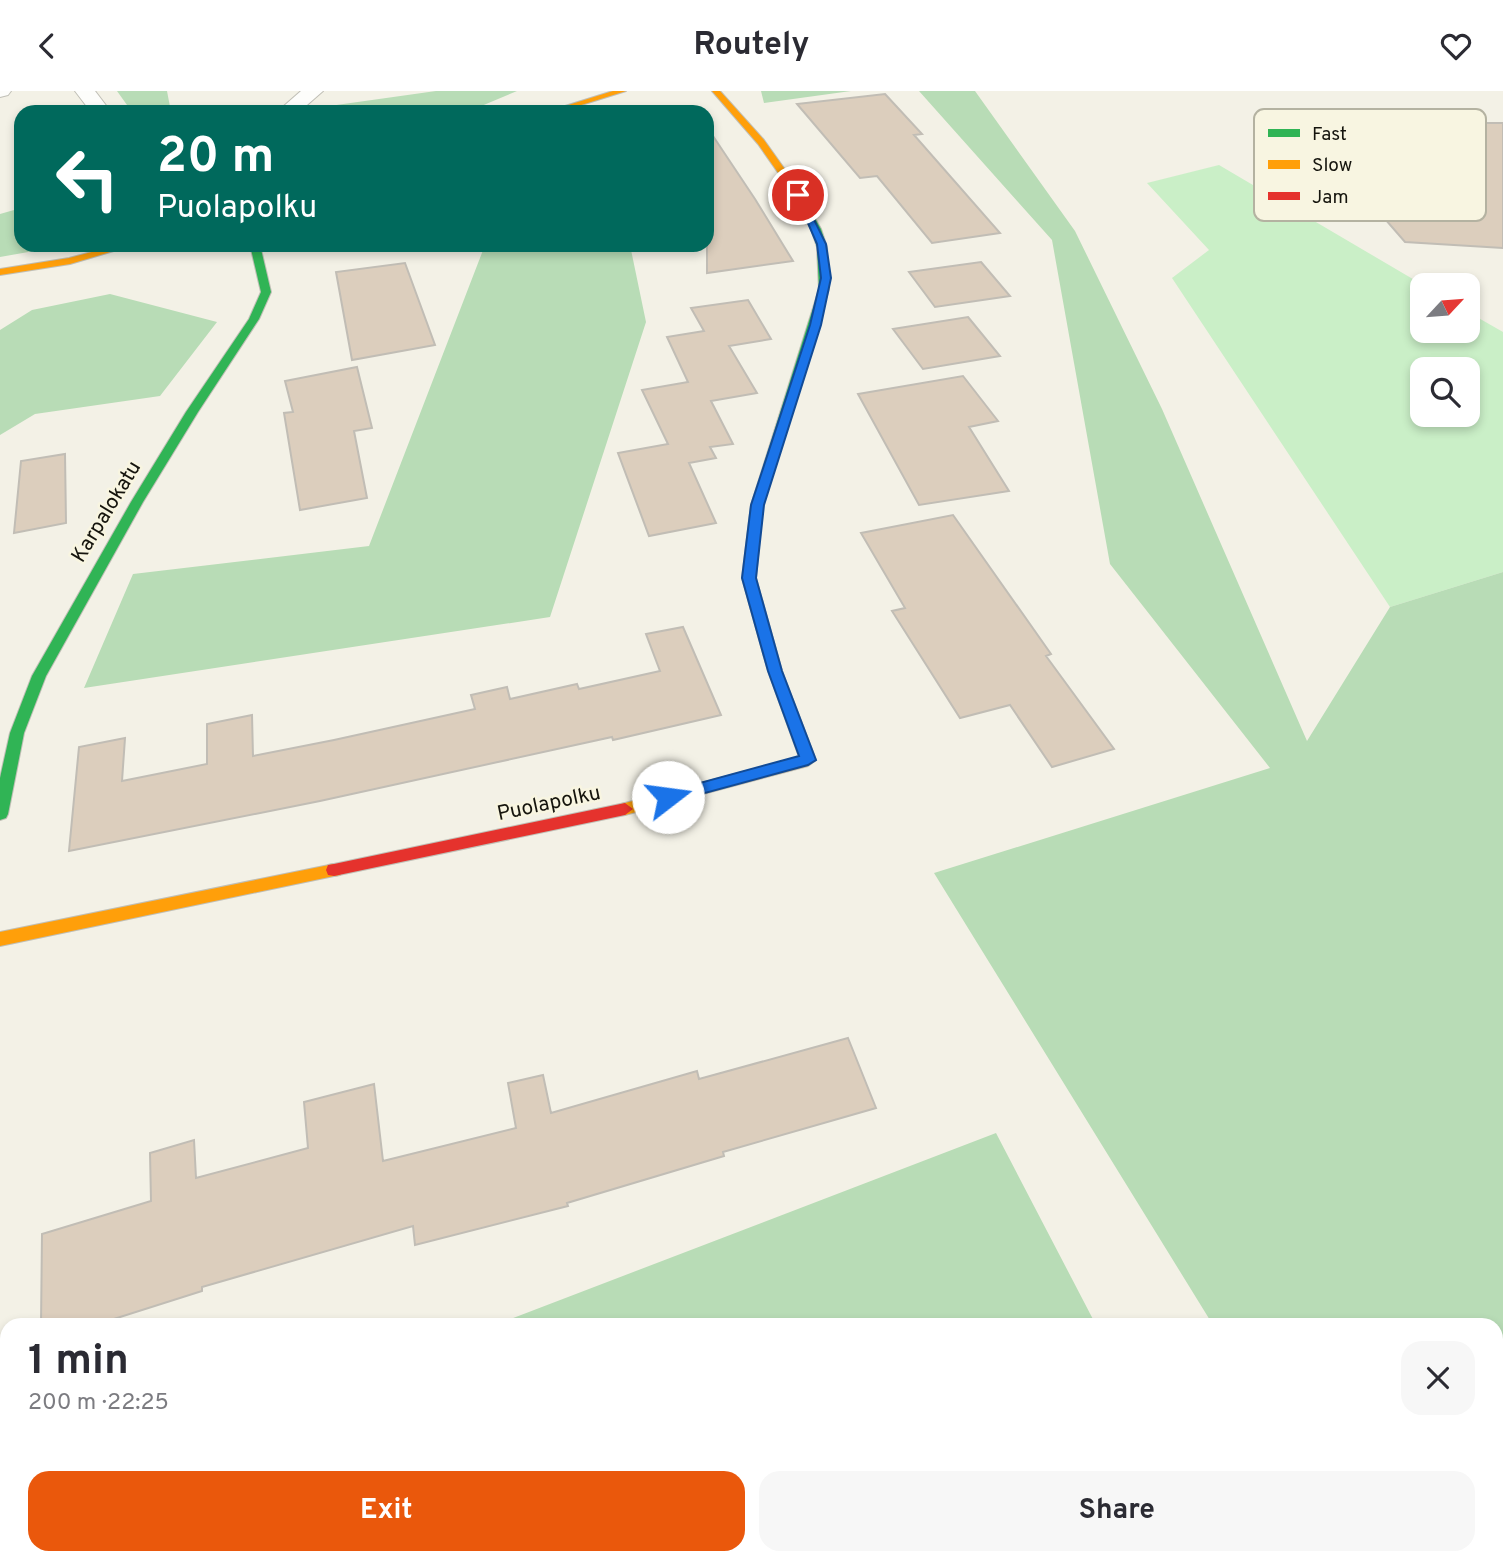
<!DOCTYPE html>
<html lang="en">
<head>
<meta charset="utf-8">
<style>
  :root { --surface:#fff; --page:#f7f7f7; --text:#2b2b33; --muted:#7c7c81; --accent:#ea580c }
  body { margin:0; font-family:Overpass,sans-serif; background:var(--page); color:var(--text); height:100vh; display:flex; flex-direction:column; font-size:26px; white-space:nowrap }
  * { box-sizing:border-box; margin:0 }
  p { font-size:23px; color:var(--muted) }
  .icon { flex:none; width:38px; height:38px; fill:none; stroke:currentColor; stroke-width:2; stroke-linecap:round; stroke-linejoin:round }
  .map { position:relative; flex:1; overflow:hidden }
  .details { position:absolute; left:0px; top:1227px; width:1503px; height:247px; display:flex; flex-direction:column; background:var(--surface); border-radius:21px 21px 0 0; box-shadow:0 4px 10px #0003 }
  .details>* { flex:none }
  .top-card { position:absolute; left:14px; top:14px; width:700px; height:147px; border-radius:21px; box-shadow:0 4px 10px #0003; background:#00695c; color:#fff; overflow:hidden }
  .needle { width:46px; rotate:64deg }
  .tools { position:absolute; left:1410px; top:182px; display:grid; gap:14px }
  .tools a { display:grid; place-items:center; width:70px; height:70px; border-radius:14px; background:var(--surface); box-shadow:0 4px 10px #0003; font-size:35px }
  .pin { position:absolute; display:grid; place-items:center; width:60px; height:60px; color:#fff; margin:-30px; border:4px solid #fff; border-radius:50%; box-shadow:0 2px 7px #0007 }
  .me { position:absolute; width:77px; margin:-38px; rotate:75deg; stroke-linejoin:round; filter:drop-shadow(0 0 5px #0008) }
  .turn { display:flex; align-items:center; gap:24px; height:147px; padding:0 28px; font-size:32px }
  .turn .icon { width:91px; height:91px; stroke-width:2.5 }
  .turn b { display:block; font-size:49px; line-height:60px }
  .round { display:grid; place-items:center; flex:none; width:74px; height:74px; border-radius:21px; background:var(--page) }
  .summary { display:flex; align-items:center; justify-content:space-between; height:119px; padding:0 28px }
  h1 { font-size:42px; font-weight:700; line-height:52px }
  .button { display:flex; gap:14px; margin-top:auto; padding:14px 28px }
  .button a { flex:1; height:80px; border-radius:21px; background:var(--accent); color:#fff; font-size:28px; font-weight:700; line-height:80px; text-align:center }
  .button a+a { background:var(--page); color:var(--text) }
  header { display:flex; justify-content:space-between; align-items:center; height:91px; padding:0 28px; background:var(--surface); font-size:32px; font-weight:700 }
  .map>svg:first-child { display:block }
  .green { fill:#caefc7; fill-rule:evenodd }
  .forest { fill:#b8dcb6 }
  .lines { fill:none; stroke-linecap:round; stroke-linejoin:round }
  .stream { fill:#acc8f6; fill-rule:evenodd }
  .building { fill:#dccebd; stroke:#c1bdb5; stroke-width:2 }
  .street-casing { stroke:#c0bfb6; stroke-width:2 }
  .fast-casing { stroke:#c0bfb6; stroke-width:2 }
  .slow-casing { stroke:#c0bfb6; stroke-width:2 }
  .jam-casing { stroke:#c0bfb6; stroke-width:2 }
  .street { fill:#fdfdfb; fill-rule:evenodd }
  .fast { fill:#30b455; fill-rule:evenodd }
  .slow { fill:#ff9f0a; fill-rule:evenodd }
  .jam { fill:#e5322d; fill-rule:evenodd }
  .route { fill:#1a73e8; stroke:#114b97; stroke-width:2 }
  .labels { text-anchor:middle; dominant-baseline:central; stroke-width:5; stroke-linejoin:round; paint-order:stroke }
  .street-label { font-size:21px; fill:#15140d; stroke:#f8f5e1 }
  .key { fill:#f8f5e1; stroke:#b4b2a1; stroke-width:2 }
  .key-label { font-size:19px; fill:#15140d }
</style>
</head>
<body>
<header><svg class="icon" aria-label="back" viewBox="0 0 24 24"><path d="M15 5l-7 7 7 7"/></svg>Routely<svg class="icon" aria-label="heart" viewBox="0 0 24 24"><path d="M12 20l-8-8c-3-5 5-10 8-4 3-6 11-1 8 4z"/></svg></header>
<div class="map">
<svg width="1503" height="1473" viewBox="0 0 1503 1473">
  <rect width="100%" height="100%" fill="#f3f1e6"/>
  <!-- green -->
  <path class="green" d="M 1219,74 L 1423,194 L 1423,240 L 1468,240 L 1468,221 L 1503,241 L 1503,481 L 1390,516 L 1172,187 L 1209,159 L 1147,92 ZM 1423,278 L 1468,278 L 1468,324 L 1423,324 Z"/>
  <!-- forest -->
  <path class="forest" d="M 117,0 L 167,0 L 171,21 L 132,21 Z
    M 436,0 L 517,0 L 467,21 L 311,21 L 315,17 Z
    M 761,0 L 851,0 L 764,12 Z
    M 919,0 L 975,0 L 1075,140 L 1162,318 L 1307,650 L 1390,516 L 1503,481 L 1503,1366 L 1496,1368 L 1496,1234 L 1213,1234 L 934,782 L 1270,677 L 1110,473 L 1052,149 Z
    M 21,117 L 21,154 L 68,154 L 0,166 L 0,123 Z
    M 485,154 L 630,154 L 646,231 L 550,526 L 84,597 L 133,483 L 369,455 Z
    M 110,203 L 217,231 L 160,305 L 35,323 L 0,344 L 0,239 L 32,219 Z
    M 996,1042 L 1096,1234 L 495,1234 Z
    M 7,1421 L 7,1466 L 478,1467 L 461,1473 L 0,1473 L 0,1423 Z
    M 482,1467 L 482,1466 L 1007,1467 L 995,1473 L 483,1473 Z"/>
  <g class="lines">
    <!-- stream -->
    <path class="stream" d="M 584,1466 L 618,1466 L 615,1473 L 582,1473 Z"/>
  </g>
  <!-- building -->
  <path class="building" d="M 885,3 L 922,43 L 914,44 L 1000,142 L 932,152 L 877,85 L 860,87 L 797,13 Z
    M 1405,32 L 1503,32 L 1503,157 L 1405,151 L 1359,98 L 1448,92 Z
    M 707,36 L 755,108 L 793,170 L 707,182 Z
    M 981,171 L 1010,205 L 935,216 L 909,181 Z
    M 405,172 L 435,254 L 352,269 L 336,181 Z
    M 748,209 L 771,248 L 729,255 L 757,302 L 711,310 L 733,353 L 710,356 L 716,367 L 689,372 L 716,432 L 649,445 L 618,362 L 668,353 L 642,299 L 688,291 L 667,246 L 704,240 L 691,217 Z
    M 968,226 L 1000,265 L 923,278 L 893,238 Z
    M 357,276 L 372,337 L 354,340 L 367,407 L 300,419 L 284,322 L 293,321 L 285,290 Z
    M 963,285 L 998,330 L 969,336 L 1009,400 L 919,414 L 858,303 Z
    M 65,363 L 66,432 L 14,442 L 21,370 Z
    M 953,424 L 1051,563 L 1046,565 L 1114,658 L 1052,676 L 1010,614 L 960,627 L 892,520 L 905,517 L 861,442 Z
    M 683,536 L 721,624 L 613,649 L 612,646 L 320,710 L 69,760 L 79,656 L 125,647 L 122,690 L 207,673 L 207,633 L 252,624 L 253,665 L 334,649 L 475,618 L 471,604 L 507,596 L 510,608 L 577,593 L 579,598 L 660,580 L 646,543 Z
    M 848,947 L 876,1017 L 723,1061 L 724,1065 L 567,1112 L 568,1115 L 415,1154 L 413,1135 L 202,1196 L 202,1200 L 95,1234 L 41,1234 L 42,1143 L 151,1110 L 150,1062 L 194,1049 L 196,1087 L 308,1057 L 304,1011 L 374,993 L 383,1070 L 516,1037 L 508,992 L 543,984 L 551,1022 L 697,980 L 699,988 Z"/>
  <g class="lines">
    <defs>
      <path id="street" d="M 0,0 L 11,0 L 8,4 L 0,6 Z
        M 75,0 L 95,0 L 111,21 L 91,21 Z
        M 301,0 L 323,0 L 299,21 L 277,21 Z"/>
      <path id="fast" d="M 793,99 L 799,99 L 821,138 L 827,156 L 829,198 L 763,414 L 757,418 L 751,414 L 819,198 L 817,156 L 811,138 L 791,101 Z
        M 250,154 L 260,154 L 271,201 L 259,228 L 198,321 L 143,411 L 46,585 L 24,642 L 8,723 L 6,727 L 0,729 L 0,687 L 10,642 L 32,585 L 131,411 L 186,321 L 249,228 L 261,201 Z"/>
      <path id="slow" d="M 613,0 L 626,0 L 559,21 L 546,21 Z
        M 712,0 L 720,0 L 764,49 L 801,101 L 799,103 L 793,103 L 758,53 Z
        M 118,154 L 134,154 L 70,173 L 0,184 L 0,178 L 69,167 Z
        M 757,410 L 763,414 L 756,487 L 782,580 L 816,669 L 808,675 L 625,724 L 619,722 L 617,718 L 619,714 L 625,712 L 799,666 L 768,580 L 742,487 L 751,414 Z
        M 334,773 L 340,774 L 342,779 L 340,784 L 334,785 L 0,855 L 0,841 Z"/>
      <path id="jam" d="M 625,712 L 633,718 L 625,724 L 334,785 L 328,784 L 326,779 L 328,774 L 334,773 Z"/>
    </defs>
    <!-- street casing -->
    <use href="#street" class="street-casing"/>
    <!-- fast casing -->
    <use href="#fast" class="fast-casing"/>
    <!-- slow casing -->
    <use href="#slow" class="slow-casing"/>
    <!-- jam casing -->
    <use href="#jam" class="jam-casing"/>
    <!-- street -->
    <use href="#street" class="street"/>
    <!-- fast -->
    <use href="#fast" class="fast"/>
    <!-- slow -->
    <use href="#slow" class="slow"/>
    <!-- jam -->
    <use href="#jam" class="jam"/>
  </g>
  <!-- route -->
  <path class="route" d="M 795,102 L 802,104 L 826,153 L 831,187 L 821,234 L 764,414 L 756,487 L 782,580 L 816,669 L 808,674 L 668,712 L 660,706 L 663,702 L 799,665 L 768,580 L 742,487 L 751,414 L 810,234 L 821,187 L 817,153 Z"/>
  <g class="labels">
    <!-- street labels -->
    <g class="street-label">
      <text transform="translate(107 421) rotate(-59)">Karpalokatu</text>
      <text transform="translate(549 713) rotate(-12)">Puolapolku</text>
    </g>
  </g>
  <!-- legend -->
  <rect x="1254" y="18" width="232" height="112" rx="10" class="key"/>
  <rect x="1268" y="38" width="32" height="8" fill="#30b455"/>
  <rect x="1268" y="69" width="32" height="9" fill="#ff9f0a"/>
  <rect x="1268" y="101" width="32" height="8" fill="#e5322d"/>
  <g class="key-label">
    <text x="1312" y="49">Fast</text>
    <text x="1312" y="80">Slow</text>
    <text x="1312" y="112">Jam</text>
  </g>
</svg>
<div class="tools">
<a><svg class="needle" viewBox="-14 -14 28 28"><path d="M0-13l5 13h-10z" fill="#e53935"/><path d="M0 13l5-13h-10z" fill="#7c7c81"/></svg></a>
<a><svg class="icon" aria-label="search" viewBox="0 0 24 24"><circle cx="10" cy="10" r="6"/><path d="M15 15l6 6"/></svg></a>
</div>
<div class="pin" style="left:798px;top:104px;background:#d93025"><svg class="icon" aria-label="arrive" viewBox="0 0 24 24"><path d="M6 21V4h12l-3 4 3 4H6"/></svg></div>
<svg class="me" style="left:668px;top:706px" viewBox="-20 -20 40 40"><circle r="19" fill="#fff"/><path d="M0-13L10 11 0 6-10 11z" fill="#1a73e8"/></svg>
<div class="top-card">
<div class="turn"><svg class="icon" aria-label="left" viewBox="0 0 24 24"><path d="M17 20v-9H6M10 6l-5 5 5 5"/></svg><div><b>20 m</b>Puolapolku</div></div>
</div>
<section class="details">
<div class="summary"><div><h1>1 min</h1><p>200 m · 22:25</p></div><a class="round"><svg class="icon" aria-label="close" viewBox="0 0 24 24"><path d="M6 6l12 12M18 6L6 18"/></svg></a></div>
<div class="button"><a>Exit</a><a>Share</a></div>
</section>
</div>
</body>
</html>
